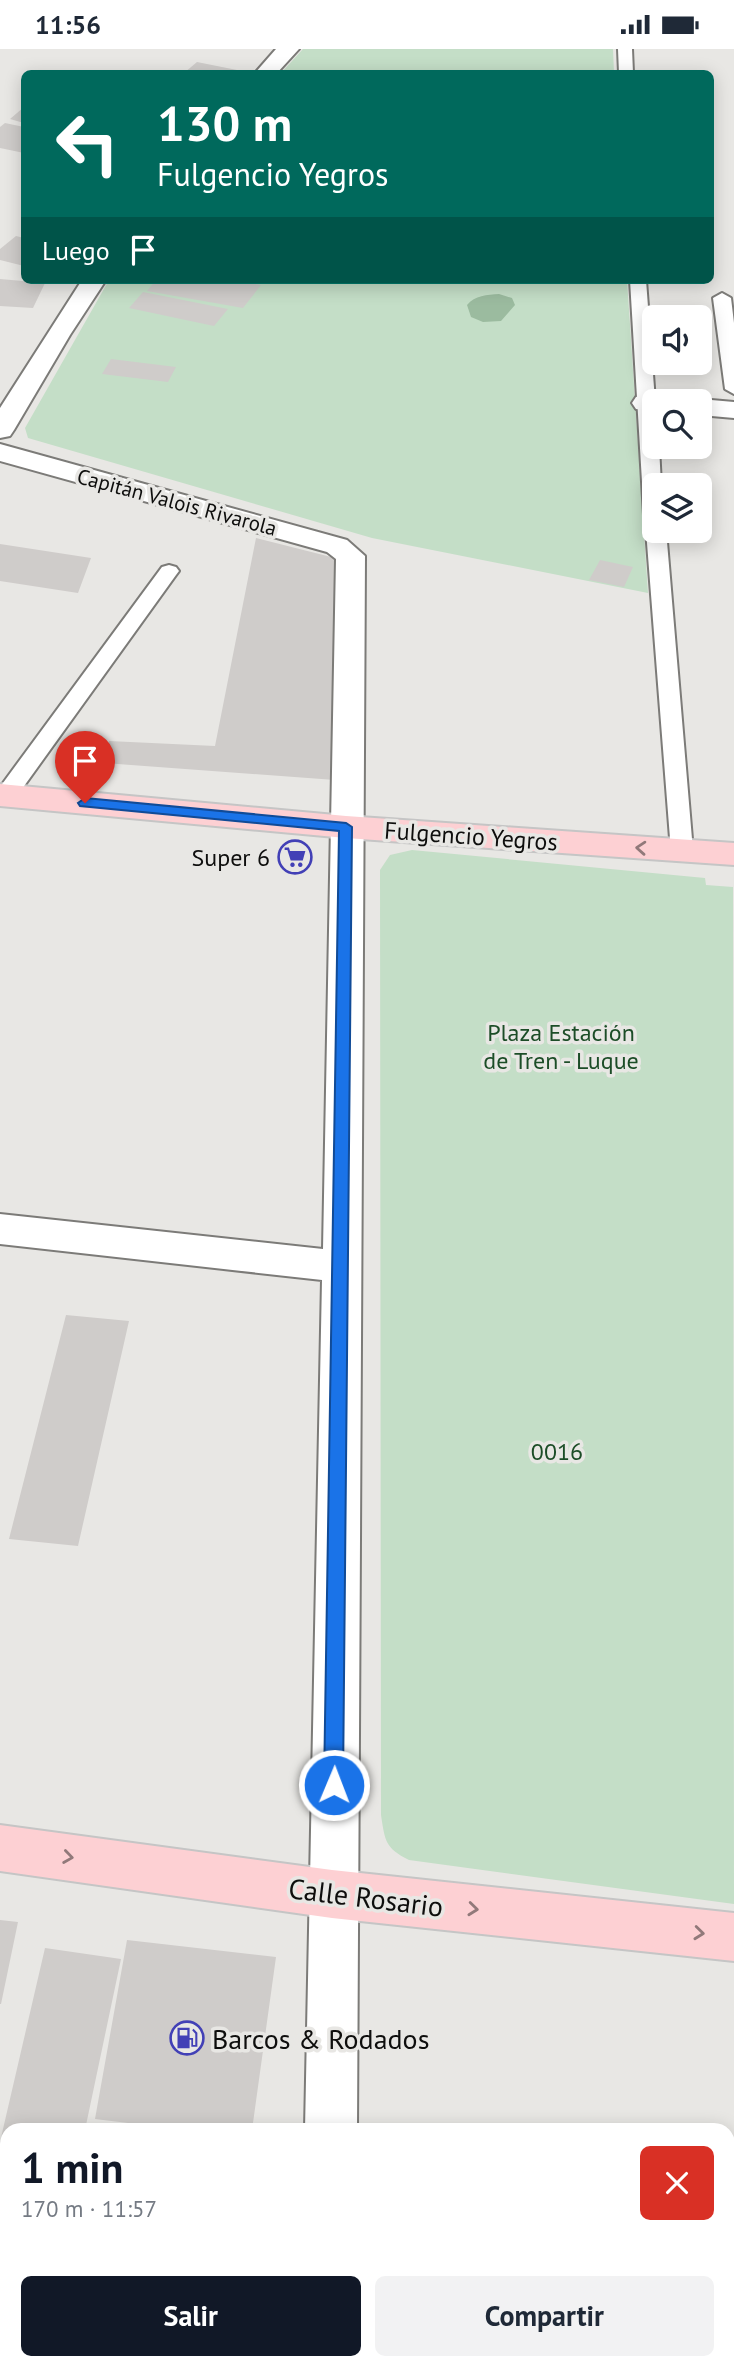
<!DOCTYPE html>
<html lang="es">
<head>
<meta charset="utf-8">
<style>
  :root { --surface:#fff; --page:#f2f2f3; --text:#1f2937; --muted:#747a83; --accent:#111827 }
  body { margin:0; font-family:"PT Sans",sans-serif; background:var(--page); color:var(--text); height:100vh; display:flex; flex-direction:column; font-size:26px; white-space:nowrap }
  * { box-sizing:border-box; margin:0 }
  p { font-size:23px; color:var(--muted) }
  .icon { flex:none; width:38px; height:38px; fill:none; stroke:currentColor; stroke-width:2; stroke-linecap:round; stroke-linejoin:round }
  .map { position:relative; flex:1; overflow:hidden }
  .sheet { position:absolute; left:0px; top:2074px; width:735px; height:247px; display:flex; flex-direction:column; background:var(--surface); border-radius:21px 21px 0 0; box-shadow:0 4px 18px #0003 }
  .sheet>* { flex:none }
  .top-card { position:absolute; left:21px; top:21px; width:693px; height:214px; border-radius:10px; box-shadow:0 4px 18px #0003; background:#00695c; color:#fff; overflow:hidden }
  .controls { position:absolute; left:642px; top:256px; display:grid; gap:14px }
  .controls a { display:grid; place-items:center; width:70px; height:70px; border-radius:10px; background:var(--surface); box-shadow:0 4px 18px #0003; font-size:35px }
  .pin { position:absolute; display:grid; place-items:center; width:60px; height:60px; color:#fff; margin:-72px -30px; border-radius:50% 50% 50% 0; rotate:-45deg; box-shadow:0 0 7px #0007 }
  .pin .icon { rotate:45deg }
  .me { position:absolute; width:77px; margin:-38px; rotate:1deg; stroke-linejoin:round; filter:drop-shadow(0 0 5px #0008) }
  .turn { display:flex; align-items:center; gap:24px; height:147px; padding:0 21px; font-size:32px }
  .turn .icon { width:91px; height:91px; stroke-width:2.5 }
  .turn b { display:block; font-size:49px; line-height:60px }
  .then { display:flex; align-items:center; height:66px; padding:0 21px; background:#0003; gap:14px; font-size:26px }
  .round { display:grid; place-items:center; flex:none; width:74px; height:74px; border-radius:10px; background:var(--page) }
  .head { display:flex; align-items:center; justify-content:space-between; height:119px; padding:0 21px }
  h1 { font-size:42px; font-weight:800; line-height:52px; color:var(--accent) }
  .button { display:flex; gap:14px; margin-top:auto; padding:14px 21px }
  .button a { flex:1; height:80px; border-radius:10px; background:var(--accent); color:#fff; font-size:28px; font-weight:800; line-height:80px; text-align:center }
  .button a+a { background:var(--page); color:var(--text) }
  .status { display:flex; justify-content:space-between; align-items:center; height:49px; padding:0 35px; background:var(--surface); direction:ltr }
  .status svg { height:19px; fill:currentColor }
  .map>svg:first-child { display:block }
  .green { fill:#c4dec7 }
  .forest { fill:#9bbb9f }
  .building { fill:#cfccca }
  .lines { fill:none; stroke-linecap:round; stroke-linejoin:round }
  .lane-casing { stroke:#7c7b78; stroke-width:4 }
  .street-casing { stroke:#7c7b78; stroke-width:4 }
  .primary-casing { stroke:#c5c5c5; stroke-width:4 }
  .lane { fill:#fff; fill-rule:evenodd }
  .street { fill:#fff; fill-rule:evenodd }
  .primary { fill:#fdd0d3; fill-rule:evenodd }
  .oneway { stroke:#91797a }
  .route { fill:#1a73e8; stroke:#114b97; stroke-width:2 }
  .labels { text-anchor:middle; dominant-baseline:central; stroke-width:7; stroke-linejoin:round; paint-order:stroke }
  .far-street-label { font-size:21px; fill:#0e0e0d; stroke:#e8e7e4 }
  .street-label { font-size:24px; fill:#0e0e0d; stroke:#e8e7e4 }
  .poi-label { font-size:24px; fill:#0e0e0d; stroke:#e8e7e4; text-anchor:end }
  .park-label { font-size:24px; fill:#1c4d27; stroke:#e8e7e4 }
  .near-street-label { font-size:28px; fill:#0e0e0d; stroke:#e8e7e4 }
  .near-poi-label { font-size:28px; fill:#0e0e0d; stroke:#e8e7e4; text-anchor:start }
</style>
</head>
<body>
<div class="status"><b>11:56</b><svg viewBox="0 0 49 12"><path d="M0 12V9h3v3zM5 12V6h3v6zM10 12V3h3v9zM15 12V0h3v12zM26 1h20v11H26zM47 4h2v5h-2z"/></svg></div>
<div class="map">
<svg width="734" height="2320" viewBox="0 0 734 2320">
  <rect width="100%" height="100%" fill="#e8e7e4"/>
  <!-- green -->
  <path class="green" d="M 303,0 L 613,0 L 614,24 L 281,24 Z
    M 109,231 L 627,231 L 648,544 L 372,489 L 28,389 L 25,379 Z
    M 412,801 L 705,829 L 706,836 L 733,838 L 734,1855 L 409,1811 C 385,1799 385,1792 381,1766 L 380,821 L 390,806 Z"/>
  <!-- forest -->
  <path class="forest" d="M 499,245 L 512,249 L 515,256 L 501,272 L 483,273 L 471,268 L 467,256 C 475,246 487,246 499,245 Z"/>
  <!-- building -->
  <path class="building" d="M 197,13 L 242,22 L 239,24 L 184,24 Z
    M 24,58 L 24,74 L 10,70 Z
    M 5,74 L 24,78 L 24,104 L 0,99 L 0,78 Z
    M 16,187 L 24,189 L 24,217 L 0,211 L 0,200 Z
    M 0,230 L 45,234 L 33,259 L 0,257 Z
    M 156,231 L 232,231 L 261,236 L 243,259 L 147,242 Z
    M 143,243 L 228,260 L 214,277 L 129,259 Z
    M 111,310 L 176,318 L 168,333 L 102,325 Z
    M 256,489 L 339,510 L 335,731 L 104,714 L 109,692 L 215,697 Z
    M 0,495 L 91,509 L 78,544 L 0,532 Z
    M 600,511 L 633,518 L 624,538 L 589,531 Z
    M 66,1266 L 129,1272 L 78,1497 L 9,1490 Z
    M 0,1871 L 18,1873 L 1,1955 L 0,1955 Z
    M 127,1891 L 276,1908 L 252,2081 L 186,2081 L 95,2070 Z
    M 45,1899 L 121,1910 L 85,2081 L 7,2081 L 7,2211 L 0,2210 L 0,2093 Z
    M 6,2269 L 7,2314 L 129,2314 L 128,2320 L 0,2320 L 0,2295 Z"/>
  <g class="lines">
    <defs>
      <path id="lane" d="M 618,0 L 632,0 L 633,24 L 619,24 Z
        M 630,231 L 646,231 L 655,352 L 654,397 L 659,397 L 661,436 L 654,436 L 654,472 L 644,466 Z
        M 722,244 L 731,249 L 734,274 L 734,345 L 725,340 L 713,249 Z
        M 654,476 L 654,481 L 666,481 L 693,802 L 690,807 L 682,810 L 674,807 L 671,802 L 646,481 Z
        M 169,516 L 176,518 L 179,522 L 176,526 L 14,751 L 0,752 L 0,738 L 162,518 Z"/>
      <path id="street" d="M 276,0 L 299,0 L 277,24 L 255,24 Z
        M 82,231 L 106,231 L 70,286 L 14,381 L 10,387 L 0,389 L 0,359 Z
        M 645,346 L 663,348 L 666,352 L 654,352 L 654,362 L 636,360 L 632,354 L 636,348 Z
        M 700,350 L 734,353 L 734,369 L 700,366 L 700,352 L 693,352 Z
        M 0,395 L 347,491 L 365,507 L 357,2081 L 305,2081 L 322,1231 L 0,1195 L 0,1165 L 323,1200 L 336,510 L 327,503 L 0,412 Z
        M 301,2314 L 357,2314 L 357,2320 L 301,2320 Z"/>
      <path id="primary" d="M 0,735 L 346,767 L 734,794 L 734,816 L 346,789 L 0,757 Z
        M 0,1776 L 332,1821 L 734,1864 L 734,1912 L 332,1869 L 0,1822 Z"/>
    </defs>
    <!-- lane casing -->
    <use href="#lane" class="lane-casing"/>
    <!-- street casing -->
    <use href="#street" class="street-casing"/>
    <!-- primary casing -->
    <use href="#primary" class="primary-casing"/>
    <!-- lane -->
    <use href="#lane" class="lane"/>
    <!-- street -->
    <use href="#street" class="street"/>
    <!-- primary -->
    <use href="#primary" class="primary"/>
  </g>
  <!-- one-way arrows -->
  <defs><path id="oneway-chevron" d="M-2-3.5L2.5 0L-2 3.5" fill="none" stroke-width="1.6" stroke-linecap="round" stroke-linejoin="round" transform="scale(1.75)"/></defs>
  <g class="oneway">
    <use href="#oneway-chevron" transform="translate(641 799) rotate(-176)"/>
    <use href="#oneway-chevron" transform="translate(68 1808) rotate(8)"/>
    <use href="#oneway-chevron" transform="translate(473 1860) rotate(6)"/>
    <use href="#oneway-chevron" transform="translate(699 1884) rotate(6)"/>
  </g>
  <!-- route -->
  <path class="route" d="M 85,749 L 346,774 L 352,778 L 343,1736 L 341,1742 L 334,1745 L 327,1742 L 324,1736 L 339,782 L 80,757 L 78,754 Z"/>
  <!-- icons -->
  <defs>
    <symbol id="supermarket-ring" viewBox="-11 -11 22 22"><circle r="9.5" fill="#e8e7e4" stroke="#4240b6" stroke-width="1.5"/><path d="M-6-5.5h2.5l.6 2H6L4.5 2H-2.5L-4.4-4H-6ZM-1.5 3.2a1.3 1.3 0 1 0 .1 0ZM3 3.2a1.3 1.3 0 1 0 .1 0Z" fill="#4240b6"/></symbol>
    <symbol id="fuel-ring" viewBox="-11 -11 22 22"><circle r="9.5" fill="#e8e7e4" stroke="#4240b6" stroke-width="1.5"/><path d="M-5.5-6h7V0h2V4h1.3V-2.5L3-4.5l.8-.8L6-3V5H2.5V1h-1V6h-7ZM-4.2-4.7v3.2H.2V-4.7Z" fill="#4240b6"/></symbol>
  </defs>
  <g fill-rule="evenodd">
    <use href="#supermarket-ring" x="276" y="789" width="38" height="38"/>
    <use href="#fuel-ring" x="168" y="1970" width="38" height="38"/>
  </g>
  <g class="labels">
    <!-- far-street labels -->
    <g class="far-street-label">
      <text transform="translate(177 453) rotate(15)">Capitán Valois Rivarola</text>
    </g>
    <!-- street labels -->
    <g class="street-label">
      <text transform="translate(471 787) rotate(4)">Fulgencio Yegros</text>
    </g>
    <!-- poi labels -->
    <g class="poi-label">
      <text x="270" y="808">Super 6</text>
    </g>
    <!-- park labels -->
    <g class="park-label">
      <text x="561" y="983">Plaza Estación<tspan x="561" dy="28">de Tren - Luque</tspan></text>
      <text x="557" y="1402">0016</text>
    </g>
    <!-- near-street labels -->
    <g class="near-street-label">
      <text transform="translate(366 1848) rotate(7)">Calle Rosario</text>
    </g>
    <!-- near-poi labels -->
    <g class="near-poi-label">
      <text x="212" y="1989">Barcos &amp; Rodados</text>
    </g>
  </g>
</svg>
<div class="controls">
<a><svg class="icon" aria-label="sound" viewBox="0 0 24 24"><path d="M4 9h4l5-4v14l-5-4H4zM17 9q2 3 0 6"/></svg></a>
<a><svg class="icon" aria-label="search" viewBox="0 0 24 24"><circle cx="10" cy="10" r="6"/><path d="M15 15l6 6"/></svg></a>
<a><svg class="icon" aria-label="layers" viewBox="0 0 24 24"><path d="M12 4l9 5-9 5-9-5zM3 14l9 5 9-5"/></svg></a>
</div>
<div class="pin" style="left:85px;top:754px;background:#d93025"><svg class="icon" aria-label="arrive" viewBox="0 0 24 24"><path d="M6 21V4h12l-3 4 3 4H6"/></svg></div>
<svg class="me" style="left:334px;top:1736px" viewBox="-20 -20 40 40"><circle r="17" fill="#1a73e8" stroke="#fff" stroke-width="3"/><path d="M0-11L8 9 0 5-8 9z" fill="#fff"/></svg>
<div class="top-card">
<div class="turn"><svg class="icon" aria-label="left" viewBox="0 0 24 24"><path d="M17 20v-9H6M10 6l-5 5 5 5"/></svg><div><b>130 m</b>Fulgencio Yegros</div></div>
<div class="then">Luego<svg class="icon" aria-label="arrive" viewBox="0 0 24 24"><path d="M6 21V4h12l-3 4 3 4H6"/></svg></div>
</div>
<section class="sheet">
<div class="head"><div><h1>1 min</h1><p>170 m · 11:57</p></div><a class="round" style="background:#d93025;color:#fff"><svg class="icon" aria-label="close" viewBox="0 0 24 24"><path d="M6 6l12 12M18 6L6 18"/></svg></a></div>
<div class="button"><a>Salir</a><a>Compartir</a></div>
</section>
</div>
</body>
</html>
